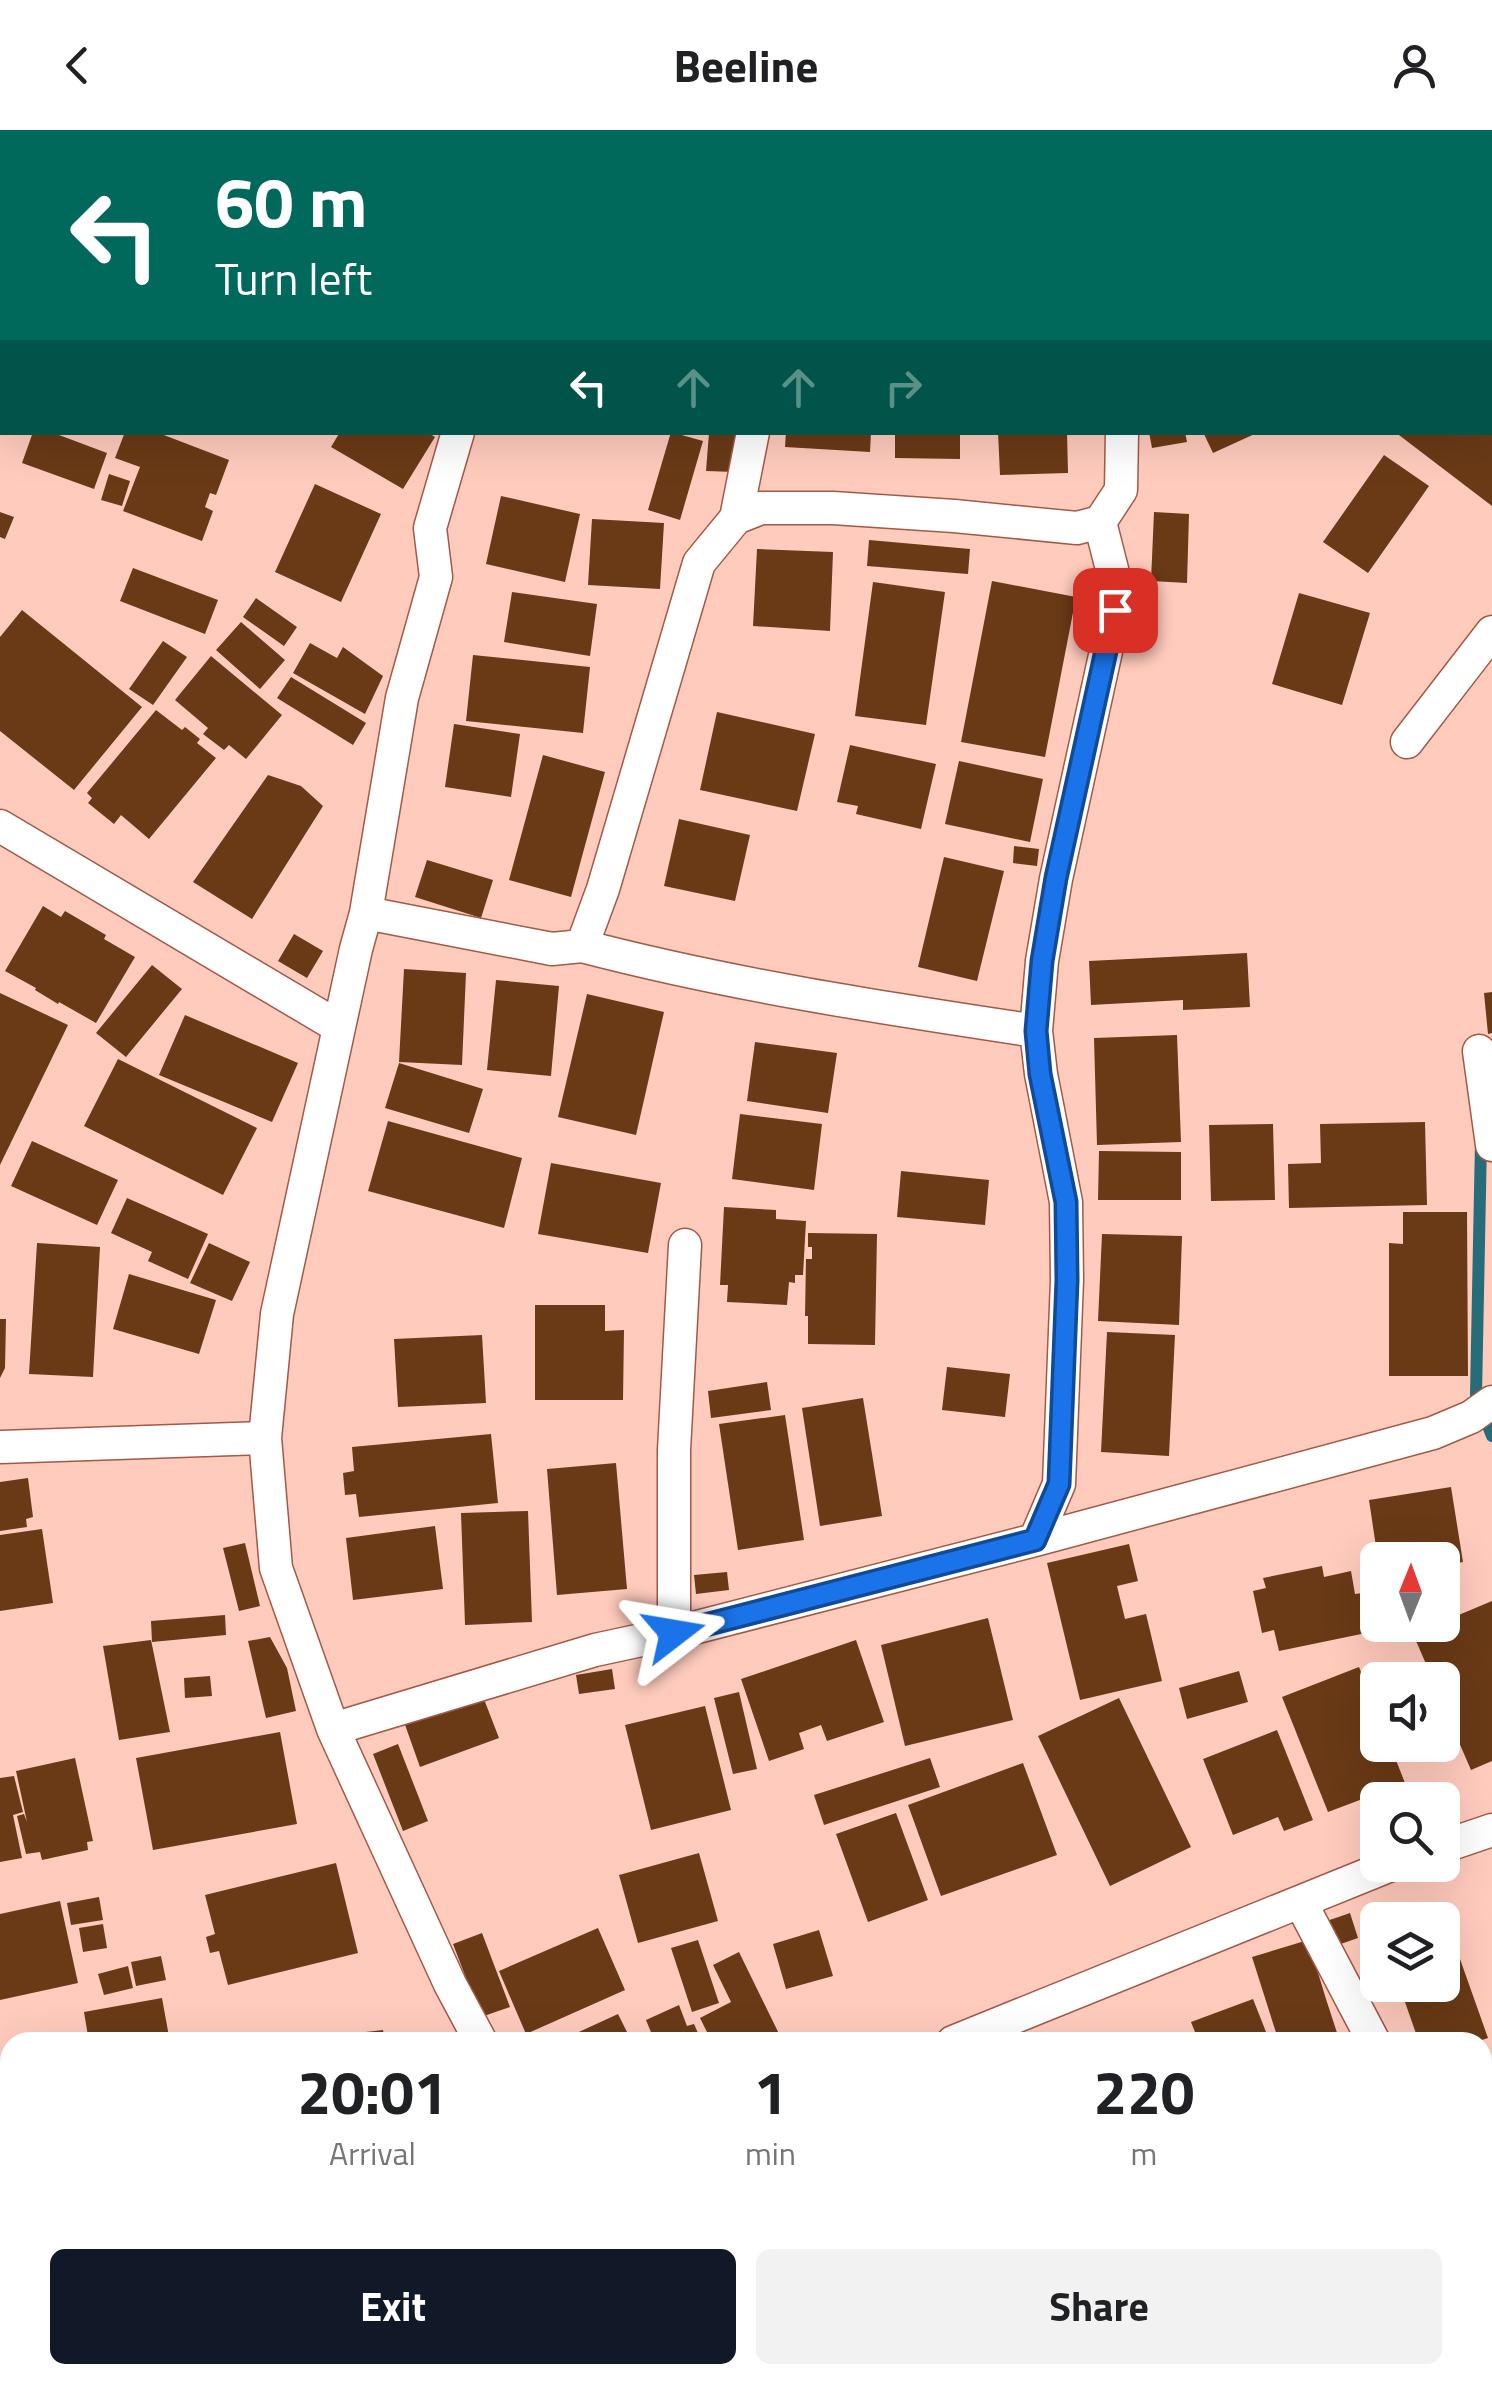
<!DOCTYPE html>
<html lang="en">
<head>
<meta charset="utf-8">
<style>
  :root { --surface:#fff; --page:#f2f2f2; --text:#202124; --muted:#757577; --accent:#111827 }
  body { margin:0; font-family:"Titillium Web",sans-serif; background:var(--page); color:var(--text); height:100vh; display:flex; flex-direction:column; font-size:38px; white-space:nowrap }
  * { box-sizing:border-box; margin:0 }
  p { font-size:32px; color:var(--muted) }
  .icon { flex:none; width:55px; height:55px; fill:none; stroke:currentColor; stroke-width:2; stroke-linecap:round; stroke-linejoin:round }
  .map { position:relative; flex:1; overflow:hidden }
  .panel { position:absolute; left:0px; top:1902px; width:1492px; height:352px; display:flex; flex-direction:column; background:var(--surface); border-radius:30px 30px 0 0; box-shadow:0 10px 40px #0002 }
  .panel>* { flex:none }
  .top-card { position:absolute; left:0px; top:0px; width:1492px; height:305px; box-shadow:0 10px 40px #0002; background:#00695c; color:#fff; overflow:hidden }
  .needle { width:65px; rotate:1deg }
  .buttons { position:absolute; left:1360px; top:1412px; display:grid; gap:20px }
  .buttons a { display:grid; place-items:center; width:100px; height:100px; border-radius:15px; background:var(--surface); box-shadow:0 10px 40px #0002; font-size:50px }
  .pin { position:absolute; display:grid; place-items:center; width:85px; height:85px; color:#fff; margin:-42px; border-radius:20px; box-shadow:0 5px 15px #0006 }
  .me { position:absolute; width:110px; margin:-55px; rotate:76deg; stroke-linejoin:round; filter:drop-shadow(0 0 8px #0008) }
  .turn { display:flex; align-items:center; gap:35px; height:210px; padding:0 50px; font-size:45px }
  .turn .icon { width:130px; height:130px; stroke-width:2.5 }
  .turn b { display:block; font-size:70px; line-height:85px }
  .lanes { display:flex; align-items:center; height:95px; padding:0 50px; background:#0003; justify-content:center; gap:50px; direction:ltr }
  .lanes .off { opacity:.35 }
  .eta { display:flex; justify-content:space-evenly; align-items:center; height:170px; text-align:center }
  .eta b { font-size:60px; font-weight:700; line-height:70px }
  .action { display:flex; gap:20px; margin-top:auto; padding:20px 50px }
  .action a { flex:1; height:115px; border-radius:15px; background:var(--accent); color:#fff; font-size:40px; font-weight:700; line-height:115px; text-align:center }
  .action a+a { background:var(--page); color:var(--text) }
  header { display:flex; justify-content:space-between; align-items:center; height:130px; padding:0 50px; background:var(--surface); font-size:45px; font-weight:700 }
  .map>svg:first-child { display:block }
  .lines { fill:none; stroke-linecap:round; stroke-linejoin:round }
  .stream { stroke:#266c79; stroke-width:12 }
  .building { fill:#6a3a16 }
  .minor-casing { stroke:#a45946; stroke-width:35 }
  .tertiary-casing { stroke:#a45946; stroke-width:45 }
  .minor { stroke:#fff; stroke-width:32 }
  .tertiary { stroke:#fff; stroke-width:42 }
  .route-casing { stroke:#114b97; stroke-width:25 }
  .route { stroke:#1a73e8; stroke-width:18 }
</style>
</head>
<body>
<header><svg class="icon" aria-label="back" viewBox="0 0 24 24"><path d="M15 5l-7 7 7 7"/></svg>Beeline<svg class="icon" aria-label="person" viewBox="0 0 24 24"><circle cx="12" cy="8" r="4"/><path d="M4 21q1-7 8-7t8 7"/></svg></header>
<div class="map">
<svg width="1492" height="2254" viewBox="0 0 1492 2254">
  <rect width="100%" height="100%" fill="#ffcbbd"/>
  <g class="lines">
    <!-- stream -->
    <path class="stream" d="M 1481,1011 L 1476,1265 L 1492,1306"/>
  </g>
  <!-- building -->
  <path class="building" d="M 33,302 L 51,302 L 107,323 L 94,359 L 22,333 Z
    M 125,302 L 156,302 L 229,330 L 216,365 L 210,363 L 205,377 L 213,381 L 202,411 L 123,381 L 140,337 L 115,328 Z
    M 340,302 L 427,302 L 435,307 L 403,359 L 331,317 Z
    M 671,302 L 703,311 L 680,390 L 648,380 Z
    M 786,302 L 871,302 L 870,322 L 785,317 Z
    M 895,302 L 960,302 L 960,329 L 895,328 Z
    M 998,302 L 1067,302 L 1068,343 L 1000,345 Z
    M 1149,302 L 1185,302 L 1187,312 L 1152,318 Z
    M 1203,302 L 1259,302 L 1213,323 Z
    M 1395,302 L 1492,302 L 1492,376 Z
    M 709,303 L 738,305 L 735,342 L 706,341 Z
    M 1384,325 L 1429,356 L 1368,443 L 1323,412 Z
    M 109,344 L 130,351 L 122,376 L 101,370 Z
    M 315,354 L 381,384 L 341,472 L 275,442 Z
    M 501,366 L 580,384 L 565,452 L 486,434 Z
    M 0,382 L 14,387 L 5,409 L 0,407 Z
    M 1154,382 L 1189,384 L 1187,453 L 1151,451 Z
    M 592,389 L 664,393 L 660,459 L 588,455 Z
    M 869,410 L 970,419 L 968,444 L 867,436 Z
    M 757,419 L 833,422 L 830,501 L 753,496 Z
    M 133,438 L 218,470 L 205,504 L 120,471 Z
    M 992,451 L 1076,467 L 1045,627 L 961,612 Z
    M 873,452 L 945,462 L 926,595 L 855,586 Z
    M 512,462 L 597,474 L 590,526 L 504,512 Z
    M 1299,463 L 1370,483 L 1342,575 L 1272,554 Z
    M 256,468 L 297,497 L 284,516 L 243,487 Z
    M 22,480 L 142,577 L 74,660 L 0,601 L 0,507 Z
    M 241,492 L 285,530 L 260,559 L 216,520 Z
    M 163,511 L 187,527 L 153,575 L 129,559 Z
    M 310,513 L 337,528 L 343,517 L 383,546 L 365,584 L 293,543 Z
    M 473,525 L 590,537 L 583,603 L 466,591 Z
    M 211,526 L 282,585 L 246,629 L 229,615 L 224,620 L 203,604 L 208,598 L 175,570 Z
    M 291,547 L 366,593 L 353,615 L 277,568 Z
    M 156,580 L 182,600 L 185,597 L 200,609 L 197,613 L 216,628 L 149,709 L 121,685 L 114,694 L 88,673 L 92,668 L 87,663 Z
    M 717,582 L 815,604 L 797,681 L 700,660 Z
    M 454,594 L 520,604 L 511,667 L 445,657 Z
    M 850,615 L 936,634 L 921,699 L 856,684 L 858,676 L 837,672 Z
    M 543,625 L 605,642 L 571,767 L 509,750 Z
    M 959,631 L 1043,649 L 1030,712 L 945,694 Z
    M 268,645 L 301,656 L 323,676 L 252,789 L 193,752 Z
    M 679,689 L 750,705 L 735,771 L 664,756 Z
    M 1014,716 L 1039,719 L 1037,736 L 1013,733 Z
    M 944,727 L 1004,741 L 977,851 L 918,837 Z
    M 427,730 L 493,750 L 481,788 L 415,767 Z
    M 43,776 L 61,787 L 65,781 L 106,805 L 104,809 L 135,827 L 96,893 L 59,872 L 58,874 L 35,860 L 36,858 L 5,841 Z
    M 294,804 L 323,821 L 307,848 L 278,831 Z
    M 1247,823 L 1250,877 L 1183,880 L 1183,870 L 1091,875 L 1089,831 Z
    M 152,835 L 182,859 L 126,927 L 96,903 Z
    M 404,839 L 466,843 L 462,935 L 399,932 Z
    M 496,850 L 559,856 L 551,946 L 487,940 Z
    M 1492,862 L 1492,903 L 1488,904 L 1484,863 Z
    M 0,863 L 68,895 L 0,1035 Z
    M 587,864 L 664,882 L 636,1005 L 558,987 Z
    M 185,885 L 298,933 L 272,992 L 159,945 Z
    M 1177,905 L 1181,1012 L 1097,1015 L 1094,908 Z
    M 755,912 L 837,923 L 828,983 L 747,971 Z
    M 118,929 L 257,998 L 223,1065 L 84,996 Z
    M 399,933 L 483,959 L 469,1003 L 385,978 Z
    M 740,984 L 822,994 L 814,1060 L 732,1049 Z
    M 388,991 L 522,1028 L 504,1098 L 368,1061 Z
    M 1425,992 L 1427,1075 L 1289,1078 L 1288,1034 L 1321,1033 L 1320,994 Z
    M 1273,994 L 1275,1070 L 1211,1071 L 1209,995 Z
    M 32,1011 L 118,1050 L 97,1095 L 11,1056 Z
    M 1099,1021 L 1181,1022 L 1181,1070 L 1098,1070 Z
    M 551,1033 L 661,1053 L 648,1123 L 538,1104 Z
    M 901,1041 L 989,1050 L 985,1095 L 897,1087 Z
    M 127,1068 L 208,1104 L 188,1149 L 148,1131 L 152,1122 L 111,1103 Z
    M 724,1077 L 776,1080 L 776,1089 L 806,1091 L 803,1145 L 795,1145 L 795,1153 L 789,1152 L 787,1175 L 727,1172 L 728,1155 L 720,1155 Z
    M 1403,1082 L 1467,1082 L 1468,1246 L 1389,1246 L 1389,1113 L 1403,1114 Z
    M 808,1103 L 877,1104 L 875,1215 L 808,1214 L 808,1186 L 805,1186 L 806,1129 L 812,1129 L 812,1117 L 808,1117 Z
    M 1102,1104 L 1182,1106 L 1179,1195 L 1098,1191 Z
    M 37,1113 L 100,1117 L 93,1247 L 29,1244 Z
    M 209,1113 L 250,1132 L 232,1171 L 190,1153 Z
    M 129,1144 L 216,1170 L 199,1224 L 113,1199 Z
    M 535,1175 L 605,1175 L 605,1201 L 624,1200 L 623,1270 L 535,1270 Z
    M 0,1189 L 6,1189 L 5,1238 L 0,1248 Z
    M 1107,1202 L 1175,1205 L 1169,1326 L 1101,1322 Z
    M 482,1205 L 486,1273 L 398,1277 L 394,1209 Z
    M 947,1237 L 1010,1244 L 1005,1287 L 942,1280 Z
    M 767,1252 L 771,1280 L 711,1288 L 708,1261 Z
    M 863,1268 L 882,1386 L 820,1396 L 802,1278 Z
    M 785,1285 L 804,1410 L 738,1420 L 719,1294 Z
    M 491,1304 L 498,1373 L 359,1387 L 356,1364 L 345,1365 L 343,1343 L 354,1341 L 352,1317 Z
    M 616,1333 L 627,1459 L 557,1465 L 547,1339 Z
    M 28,1348 L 33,1387 L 26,1389 L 27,1397 L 0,1401 L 0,1352 Z
    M 1451,1357 L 1463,1432 L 1442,1436 L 1442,1430 L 1378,1430 L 1369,1370 Z
    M 528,1381 L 532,1492 L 465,1495 L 461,1383 Z
    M 435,1396 L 443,1459 L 353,1470 L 346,1408 Z
    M 42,1399 L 53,1473 L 0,1481 L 0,1405 Z
    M 245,1413 L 260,1476 L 239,1481 L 223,1418 Z
    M 1129,1414 L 1138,1451 L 1117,1456 L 1125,1489 L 1146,1484 L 1162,1551 L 1080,1570 L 1047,1433 Z
    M 1322,1436 L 1324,1447 L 1351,1441 L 1355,1464 L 1362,1463 L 1371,1502 L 1279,1521 L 1274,1500 L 1262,1503 L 1253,1461 L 1266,1458 L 1263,1448 Z
    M 727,1442 L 729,1460 L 696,1464 L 694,1445 Z
    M 1492,1471 L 1492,1631 L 1471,1640 L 1442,1573 L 1442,1550 L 1433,1550 L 1413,1504 L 1436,1495 L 1442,1495 L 1442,1492 Z
    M 225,1485 L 226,1505 L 152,1512 L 151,1491 Z
    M 988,1488 L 1013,1590 L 905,1616 L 881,1515 Z
    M 270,1507 L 287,1538 L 296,1581 L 266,1588 L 248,1511 Z
    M 151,1510 L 170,1602 L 119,1610 L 103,1516 Z
    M 856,1510 L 884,1592 L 827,1611 L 821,1595 L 799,1603 L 804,1619 L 769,1631 L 741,1549 Z
    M 1359,1537 L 1378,1585 L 1378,1615 L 1390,1615 L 1405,1653 L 1328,1682 L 1282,1567 Z
    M 612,1539 L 615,1559 L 579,1564 L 576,1545 Z
    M 1239,1541 L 1248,1572 L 1187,1589 L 1179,1558 Z
    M 210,1546 L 212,1566 L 185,1568 L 184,1548 Z
    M 739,1562 L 757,1639 L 733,1644 L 714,1568 Z
    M 482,1564 L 499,1608 L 420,1637 L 404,1592 Z
    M 1119,1568 L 1191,1717 L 1110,1756 L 1038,1606 Z
    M 705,1576 L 731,1680 L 651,1700 L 625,1595 Z
    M 1277,1600 L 1313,1690 L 1284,1701 L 1278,1687 L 1233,1705 L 1203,1629 Z
    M 280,1602 L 297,1694 L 153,1720 L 136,1628 Z
    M 398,1614 L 428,1691 L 403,1701 L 373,1624 Z
    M 75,1628 L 93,1711 L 87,1712 L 88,1720 L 42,1730 L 40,1722 L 26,1724 L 17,1686 L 24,1684 L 27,1692 L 16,1641 Z
    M 930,1628 L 940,1657 L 824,1695 L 814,1665 Z
    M 1023,1633 L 1057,1725 L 941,1766 L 908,1675 Z
    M 14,1646 L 23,1682 L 13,1685 L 22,1728 L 0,1732 L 0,1648 Z
    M 896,1683 L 928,1770 L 868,1792 L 836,1704 Z
    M 699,1723 L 718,1791 L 638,1813 L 619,1745 Z
    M 336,1733 L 358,1823 L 228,1855 L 219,1821 L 210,1823 L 206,1807 L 215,1804 L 205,1765 Z
    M 99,1767 L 103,1790 L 71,1795 L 67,1773 Z
    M 60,1771 L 78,1853 L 0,1870 L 0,1784 Z
    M 1443,1781 L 1488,1908 L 1476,1912 L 1419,1912 L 1399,1855 L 1442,1855 L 1442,1790 L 1426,1789 L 1442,1784 Z
    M 1350,1783 L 1358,1808 L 1332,1817 L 1324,1792 Z
    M 103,1794 L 107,1818 L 83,1822 L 79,1798 Z
    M 598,1798 L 625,1860 L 526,1904 L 499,1841 Z
    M 819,1800 L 833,1846 L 786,1859 L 773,1814 Z
    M 482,1803 L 510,1877 L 481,1887 L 453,1814 Z
    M 698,1810 L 719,1873 L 692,1882 L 671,1818 Z
    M 1308,1810 L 1326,1869 L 1340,1912 L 1279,1912 L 1252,1827 Z
    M 739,1822 L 783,1912 L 712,1912 L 700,1888 L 731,1872 L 713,1835 Z
    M 161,1826 L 166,1850 L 136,1856 L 131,1832 Z
    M 128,1836 L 133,1858 L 104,1865 L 98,1844 Z
    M 162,1868 L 170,1912 L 89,1912 L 84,1882 Z
    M 1253,1869 L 1270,1912 L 1199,1912 L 1191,1892 Z
    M 679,1875 L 687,1896 L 694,1894 L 702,1912 L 655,1912 L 646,1890 Z
    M 618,1884 L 632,1912 L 557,1912 Z
    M 383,1900 L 385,1912 L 296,1912 L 296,1910 Z
    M 1482,1982 L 1492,1998 L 1492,2090 L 1482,2096 Z
    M 0,2124 L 10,2144 L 10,2165 L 0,2169 Z
    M 1492,2217 L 1492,2254 L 1472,2254 L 1469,2245 L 1482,2245 L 1482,2221 Z
    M 58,2245 L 91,2245 L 93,2254 L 60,2254 Z
    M 788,2245 L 950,2245 L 953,2254 L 791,2254 Z
    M 1038,2245 L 1184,2245 L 1187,2254 L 1042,2254 Z
    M 1286,2245 L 1357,2245 L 1357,2246 L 1332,2254 L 1289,2254 Z
    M 1443,2245 L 1448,2245 L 1451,2254 L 1418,2254 Z"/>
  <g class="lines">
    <defs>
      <path id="minor" d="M 655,0 L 656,2
        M 1019,0 L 1020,2
        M 143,2 L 145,0
        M 1254,2 L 1259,0
        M 0,245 L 2,240
        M 458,302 L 430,398 L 436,447 L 402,568 L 366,783 L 356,819 L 277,1184 L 265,1308 L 276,1438 L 333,1599 L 450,1854 L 481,1912
        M 736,388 L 753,302
        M 1407,612 L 1492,502
        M 0,696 L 339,897
        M 366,783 L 552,819 L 582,816 L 603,759 L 699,433 L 736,388 L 761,378 L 833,378 L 954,386 L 1077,398 L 1100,392 L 1121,360 L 1122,302
        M 582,816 C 731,855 883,878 1036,901
        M 1479,921 L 1492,1015
        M 0,1317 L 265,1308
        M 1035,1410 L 1059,1354 L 1067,1150 L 1066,1072 L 1041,944 L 1036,901 L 1042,831 L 1056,749 L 1115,480 L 1115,451 L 1100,392
        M 674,1503 L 674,1320 L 685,1115
        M 333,1599 L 595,1520 L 674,1503 L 1035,1410 L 1433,1303 L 1471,1287 L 1492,1272
        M 1442,1717 L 1492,1700
        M 1301,1773 L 1374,1912
        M 953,1912 L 1391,1735
        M 0,2089 L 10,2105
        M 1482,2124 L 1492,2137
        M 36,2245 L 37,2254"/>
      <path id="tertiary" d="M 654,2245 L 658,2254
        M 163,2254 L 180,2245"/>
    </defs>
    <!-- minor casing -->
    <use href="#minor" class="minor-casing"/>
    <!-- tertiary casing -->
    <use href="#tertiary" class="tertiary-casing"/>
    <!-- minor -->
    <use href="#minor" class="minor"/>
    <!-- tertiary -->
    <use href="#tertiary" class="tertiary"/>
  </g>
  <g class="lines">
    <defs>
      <path id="route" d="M 674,1503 L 1035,1410 L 1059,1354 L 1067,1150 L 1066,1072 L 1040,944 L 1036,901 L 1042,831 L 1056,748 L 1115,480"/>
    </defs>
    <!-- route casing -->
    <use href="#route" class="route-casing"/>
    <!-- route -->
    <use href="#route" class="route"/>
  </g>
</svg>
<div class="buttons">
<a><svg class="needle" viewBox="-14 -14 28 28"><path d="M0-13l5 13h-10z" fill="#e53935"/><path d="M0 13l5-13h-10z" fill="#757577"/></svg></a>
<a><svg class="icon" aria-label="sound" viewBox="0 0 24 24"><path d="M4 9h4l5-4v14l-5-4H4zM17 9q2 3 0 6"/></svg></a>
<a><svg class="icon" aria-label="search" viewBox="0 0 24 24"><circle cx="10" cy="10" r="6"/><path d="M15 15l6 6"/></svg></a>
<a><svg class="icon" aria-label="layers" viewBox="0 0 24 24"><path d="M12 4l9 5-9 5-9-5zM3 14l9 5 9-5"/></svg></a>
</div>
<div class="pin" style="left:1115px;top:480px;background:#d93025"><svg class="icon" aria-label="arrive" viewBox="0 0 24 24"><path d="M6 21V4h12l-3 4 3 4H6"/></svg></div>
<svg class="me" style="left:674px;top:1503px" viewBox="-20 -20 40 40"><path d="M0-17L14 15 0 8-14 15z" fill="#1a73e8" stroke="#fff" stroke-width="4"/></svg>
<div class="top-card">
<div class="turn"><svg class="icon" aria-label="left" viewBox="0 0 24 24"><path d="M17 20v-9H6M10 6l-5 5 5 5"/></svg><div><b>60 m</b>Turn left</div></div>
<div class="lanes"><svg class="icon" aria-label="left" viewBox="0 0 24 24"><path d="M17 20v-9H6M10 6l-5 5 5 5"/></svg><svg class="icon off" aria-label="ahead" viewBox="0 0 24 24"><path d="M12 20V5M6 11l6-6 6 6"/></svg><svg class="icon off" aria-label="ahead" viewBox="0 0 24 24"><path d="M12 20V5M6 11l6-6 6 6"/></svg><svg class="icon off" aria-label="right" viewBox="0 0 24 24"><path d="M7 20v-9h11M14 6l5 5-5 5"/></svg></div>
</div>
<section class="panel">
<div class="eta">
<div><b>20:01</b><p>Arrival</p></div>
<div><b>1</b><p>min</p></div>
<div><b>220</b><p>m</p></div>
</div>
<div class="action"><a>Exit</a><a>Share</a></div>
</section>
</div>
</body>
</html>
